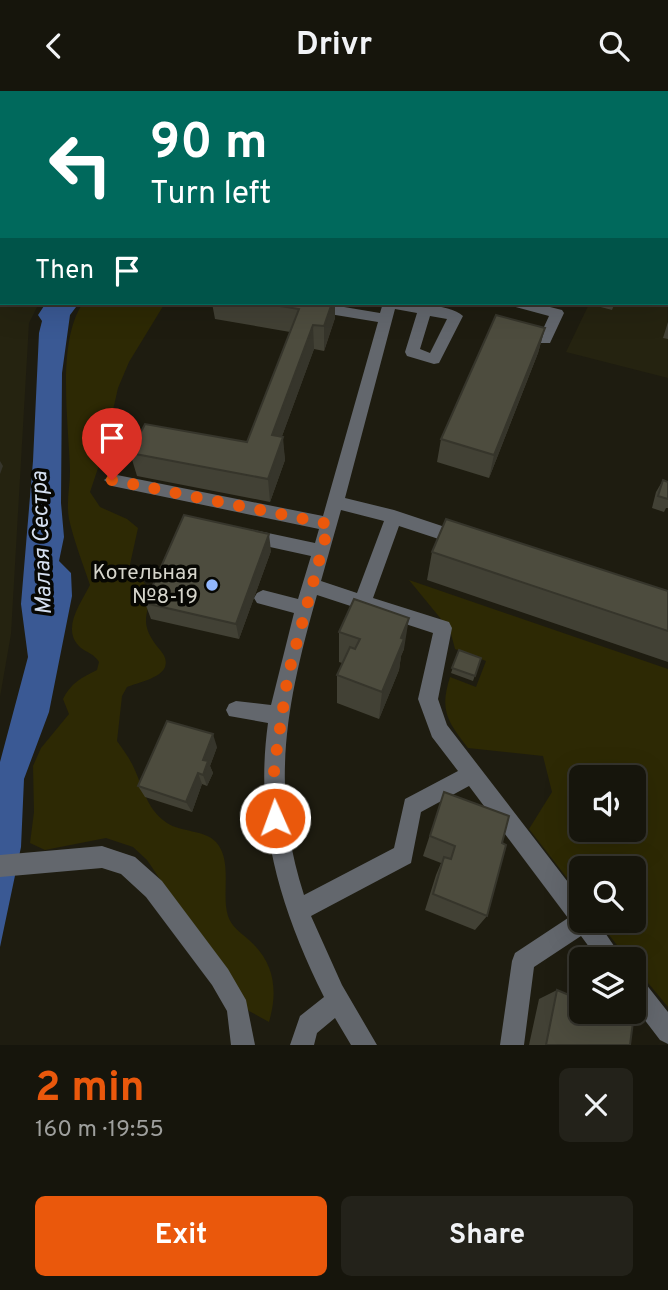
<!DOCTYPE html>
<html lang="en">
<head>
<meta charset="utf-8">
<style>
  :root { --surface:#16150c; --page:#23221a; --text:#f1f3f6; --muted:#9e9f9d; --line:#35342d; --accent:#ea580c }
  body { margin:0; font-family:Overpass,sans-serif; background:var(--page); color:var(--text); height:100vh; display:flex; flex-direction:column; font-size:26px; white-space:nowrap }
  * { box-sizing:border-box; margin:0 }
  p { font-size:23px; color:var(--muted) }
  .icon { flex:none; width:38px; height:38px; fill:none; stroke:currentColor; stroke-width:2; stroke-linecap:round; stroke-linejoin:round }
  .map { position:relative; height:954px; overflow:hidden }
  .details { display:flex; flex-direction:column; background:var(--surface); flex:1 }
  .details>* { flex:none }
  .guide { position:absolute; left:0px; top:0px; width:668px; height:214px; box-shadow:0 7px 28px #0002,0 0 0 2px var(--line); background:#00695c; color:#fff; overflow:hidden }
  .buttons { position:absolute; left:569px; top:674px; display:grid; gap:14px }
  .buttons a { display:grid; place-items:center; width:77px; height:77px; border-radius:10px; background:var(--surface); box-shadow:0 7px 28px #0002,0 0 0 2px var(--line); font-size:35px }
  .pin { position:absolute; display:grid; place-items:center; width:60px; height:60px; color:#fff; margin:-72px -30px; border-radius:50% 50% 50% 0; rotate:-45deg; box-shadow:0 0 7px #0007 }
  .pin .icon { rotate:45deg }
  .me { position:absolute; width:77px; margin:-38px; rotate:358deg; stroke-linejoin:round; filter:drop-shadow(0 0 5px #0008) }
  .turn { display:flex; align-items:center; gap:24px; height:147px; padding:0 35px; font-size:32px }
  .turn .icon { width:91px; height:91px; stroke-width:2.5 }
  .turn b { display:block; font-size:49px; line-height:60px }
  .then { display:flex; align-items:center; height:66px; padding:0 35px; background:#0003; gap:14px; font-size:26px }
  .round { display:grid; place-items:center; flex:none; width:74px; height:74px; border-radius:10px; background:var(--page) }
  .overview { display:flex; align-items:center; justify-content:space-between; height:119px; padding:0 35px }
  h1 { font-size:42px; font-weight:700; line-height:52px; color:var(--accent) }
  .action { display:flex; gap:14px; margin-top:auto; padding:14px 35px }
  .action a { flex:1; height:80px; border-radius:10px; background:var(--accent); color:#fff; font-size:28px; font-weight:700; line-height:80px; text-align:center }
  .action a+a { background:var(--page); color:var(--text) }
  header { display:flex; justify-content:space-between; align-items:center; height:91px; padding:0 35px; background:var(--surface); font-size:32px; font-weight:700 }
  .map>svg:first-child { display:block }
  .built { fill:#252310 }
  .green { fill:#2d2904; fill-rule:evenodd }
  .water { fill:#3a5994 }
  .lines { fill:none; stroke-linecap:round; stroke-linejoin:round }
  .minor { fill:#63676d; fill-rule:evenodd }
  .wall { fill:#424135 }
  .shaded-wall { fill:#36352b }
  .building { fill:#4d4c3e; stroke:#36352b; stroke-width:2 }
  .route { stroke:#ea580c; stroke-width:12; stroke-dasharray:0 21.6 }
  .poi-dot { fill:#92b7fd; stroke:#070703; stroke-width:2.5 }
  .labels { text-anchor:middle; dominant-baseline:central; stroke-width:7; stroke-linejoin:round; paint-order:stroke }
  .poi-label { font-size:21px; fill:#d6d5cc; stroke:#070703; text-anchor:end }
  .water-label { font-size:23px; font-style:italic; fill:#d5dff0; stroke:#070703 }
</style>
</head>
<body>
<header><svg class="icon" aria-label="back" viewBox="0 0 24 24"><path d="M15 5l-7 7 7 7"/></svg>Drivr<svg class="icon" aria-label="search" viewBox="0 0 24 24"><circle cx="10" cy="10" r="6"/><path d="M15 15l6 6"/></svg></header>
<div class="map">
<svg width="668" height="954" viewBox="0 0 668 954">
  <rect width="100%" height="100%" fill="#1e1c10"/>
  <!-- built -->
  <path class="built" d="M 0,0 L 230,2 L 2,2 L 2,212 L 39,212 L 29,232 L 11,543 L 0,606 Z
    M 667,84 L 668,287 L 566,261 L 589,213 L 612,219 L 615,212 L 667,212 Z"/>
  <!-- green -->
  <path class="green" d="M 83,212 L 165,212 L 129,271 L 118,297 L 104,359 L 90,401 L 100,416 L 127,428 L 138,437 L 129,478 C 172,509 132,516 152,548 C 157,558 169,564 165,576 C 161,587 137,592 127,596 L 122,605 L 117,650 C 122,657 128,665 132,673 C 143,694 145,717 167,732 C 180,741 205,739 216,751 C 233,770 221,803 228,825 C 231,835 241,842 249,849 C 275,872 278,900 269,931 L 249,920 L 147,769 L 133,756 L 106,747 L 45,759 L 30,752 L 34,721 L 33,675 L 41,657 L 69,623 L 63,608 C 70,593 82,586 97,579 L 99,571 C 94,563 88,562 81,557 C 60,539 81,512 90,494 C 83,473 74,450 69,428 C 66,411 70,396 70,380 C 69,333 56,251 83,212 Z
    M 409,489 L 668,578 L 668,916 L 634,875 L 634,868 L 628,868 L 598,830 L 634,830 L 634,777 L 581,777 L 581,805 L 529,738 L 552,701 L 543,665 L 468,657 C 448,631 439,620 450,586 L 476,596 L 486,570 L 455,558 L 450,539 ZM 581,686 L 634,686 L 634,738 L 581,738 Z"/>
  <!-- water -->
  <path class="water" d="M 46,212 L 79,212 L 70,224 L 62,282 L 61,412 L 64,446 L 59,470 L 71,482 L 72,505 L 49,621 L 24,688 L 21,756 L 0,856 L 0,671 L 28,566 L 21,513 L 33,370 L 39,242 L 42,230 L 38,224 Z"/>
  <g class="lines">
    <!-- minor -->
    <path class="minor" d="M 314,0 L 325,0 L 326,2 L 315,2 Z
      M 364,0 L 378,0 L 363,2 Z
      M 658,0 L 668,0 L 667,3 Z
      M 667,48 L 668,48 L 668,54 L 667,54 Z
      M 2,80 L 2,90 L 0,91 L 0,81 Z
      M 0,176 L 2,176 L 0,189 Z
      M 286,212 L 320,212 L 380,222 L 383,212 C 402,212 450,212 463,225 L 439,272 L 434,273 L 407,265 L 405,261 L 417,222 L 395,218 L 345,407 L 394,419 L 469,444 L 472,449 L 469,454 L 463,456 L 399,435 L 373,507 L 449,531 L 452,537 L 438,608 L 447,634 L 581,808 L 581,830 L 597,830 L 623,868 L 598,868 L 581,845 L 534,876 L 524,954 L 500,954 L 512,870 L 515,862 L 568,827 L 469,695 L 421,721 L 411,772 L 311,825 L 342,894 L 377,954 L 351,954 L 335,927 L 317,942 L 314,954 L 290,954 L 300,925 L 324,906 C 280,817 254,733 268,632 L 229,625 L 226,619 L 229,613 L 236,610 L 271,614 L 294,522 L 257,512 L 254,507 L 257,502 L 263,499 L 298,508 L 311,465 L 243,450 L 240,445 L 243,440 L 249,438 L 315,452 L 319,438 L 112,395 L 104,389 L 112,383 L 323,425 L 378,231 L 293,217 ZM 430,225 L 447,228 L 430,262 L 420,258 ZM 341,419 L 384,430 L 357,502 L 321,490 ZM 317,504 L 433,542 L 418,608 L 432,646 L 458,680 L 405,708 L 394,757 L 304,804 C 269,696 287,610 317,504 Z
      M 510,212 L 534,212 L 562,219 L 564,222 L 550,252 L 540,252 L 538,249 L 549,225 L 512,215 Z
      M 102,755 L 135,766 L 162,790 L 228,878 L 246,909 L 255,954 L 231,954 L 227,920 L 212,894 L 146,806 L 121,783 L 102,777 L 0,786 L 0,764 Z
      M 634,884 L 642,888 L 668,921 L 668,953 L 660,949 L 634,915 Z"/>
  </g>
  <!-- wall -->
  <path class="wall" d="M 504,0 L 646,0 L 646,2 L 505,2 L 506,0 Z
    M 212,212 L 335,212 L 335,227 L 324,260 L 314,258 L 282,345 L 285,369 L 270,411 L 137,385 L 130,362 L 247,351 L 290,241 L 215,228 Z
    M 589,212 L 615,212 L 612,219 L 589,213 Z
    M 668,231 L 668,248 L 663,247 Z
    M 545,237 L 538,262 L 489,387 L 437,371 L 441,348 Z
    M 663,389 L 668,391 L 668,417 L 666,417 L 664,421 L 652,417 L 656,401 Z
    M 271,460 L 239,548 L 151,528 L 145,512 Z
    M 432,461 L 668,500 L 668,571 L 427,489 Z
    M 339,541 L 404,558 L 401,565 L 399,579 L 379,628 L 337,612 L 337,584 L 342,572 L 339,571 Z
    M 459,559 L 481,567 L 473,590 L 451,582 Z
    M 217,656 L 210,675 L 213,682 L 207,695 L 202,693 L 192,721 L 145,706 L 138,695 Z
    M 444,701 L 502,752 L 487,825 L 475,839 L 425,819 L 436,784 L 441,772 L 423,765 Z
    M 557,899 L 630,954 L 529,954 L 539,908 Z"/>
  <!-- shaded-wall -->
  <path class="shaded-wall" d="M 0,0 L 35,0 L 35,2 L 2,2 L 2,9 L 0,10 Z
    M 132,0 L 153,0 L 153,2 L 130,2 Z
    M 2,104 L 2,142 L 0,147 L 0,108 Z
    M 332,212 L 335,212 L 335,227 L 324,260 L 324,235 Z
    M 313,234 L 314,258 L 274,367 L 272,344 Z
    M 545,237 L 538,262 L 489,387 L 494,364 Z
    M 283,346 L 285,369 L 270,411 L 268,388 Z
    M 0,370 L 3,375 L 0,383 Z
    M 269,443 L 271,460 L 239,548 L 236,533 Z
    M 409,527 L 404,558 L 401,565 L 399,579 L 379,628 L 382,601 L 401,547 Z
    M 213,643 L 217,656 L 210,675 L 213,682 L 207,695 L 203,684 L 203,669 Z
    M 198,682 L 202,693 L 192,721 L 186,711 Z"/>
  <!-- building -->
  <path class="building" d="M 26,0 L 132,0 L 130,2 L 25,2 Z
    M 382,0 L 401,0 L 402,2 L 383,2 Z
    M 506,0 L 588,0 L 595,1 L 505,2 Z
    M 605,0 L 646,0 L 645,2 L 614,2 Z
    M 0,97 L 2,97 L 2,104 L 0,108 Z
    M 261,212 L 332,212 L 324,235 L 313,234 L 272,344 L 283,346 L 268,388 L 130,362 L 145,333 L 247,351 L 299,218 Z
    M 496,224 L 545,237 L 494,364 L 441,348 Z
    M 663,389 L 668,391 L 668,408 L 658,405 Z
    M 184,424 L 269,443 L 236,533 L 145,512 Z
    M 446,428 L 668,500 L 668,540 L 432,461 Z
    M 354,508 L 409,527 L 401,547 L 404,548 L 382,601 L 337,584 L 350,556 L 355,558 L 360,548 L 339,541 Z
    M 459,559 L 481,567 L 475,585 L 452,577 Z
    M 167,630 L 213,643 L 203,669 L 208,670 L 203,684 L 198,682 L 186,711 L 138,695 Z
    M 444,701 L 509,725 L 502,752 L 506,754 L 487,825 L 433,803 L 444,766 L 451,768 L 455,755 L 430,745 Z
    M 557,899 L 581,909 L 581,920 L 608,920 L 633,931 L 630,954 L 546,954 Z"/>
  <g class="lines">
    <!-- route -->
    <path class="route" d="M 112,389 L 329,433 L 288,584 L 274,677 L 275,727"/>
  </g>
  <!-- markers -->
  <circle class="poi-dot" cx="212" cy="494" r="7"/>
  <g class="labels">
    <!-- poi labels -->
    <g class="poi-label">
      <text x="198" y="482">Котельная<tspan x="198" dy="24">№8-19</tspan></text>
    </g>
    <!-- water labels -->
    <g class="water-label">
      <text transform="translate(43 452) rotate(-92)">Малая Сестра</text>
    </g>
  </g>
</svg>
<div class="buttons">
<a><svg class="icon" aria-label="sound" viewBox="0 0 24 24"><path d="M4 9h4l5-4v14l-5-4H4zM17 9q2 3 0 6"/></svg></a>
<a><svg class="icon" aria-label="search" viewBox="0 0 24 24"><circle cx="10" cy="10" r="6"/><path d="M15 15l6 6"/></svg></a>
<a><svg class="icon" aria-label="layers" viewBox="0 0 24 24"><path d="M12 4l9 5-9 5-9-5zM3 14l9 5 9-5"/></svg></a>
</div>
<div class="pin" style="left:112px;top:389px;background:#d93025"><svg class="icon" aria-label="arrive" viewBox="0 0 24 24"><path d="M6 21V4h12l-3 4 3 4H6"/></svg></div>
<svg class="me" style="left:275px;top:727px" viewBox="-20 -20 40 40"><circle r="17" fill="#ea580c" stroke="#fff" stroke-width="3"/><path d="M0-11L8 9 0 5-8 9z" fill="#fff"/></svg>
<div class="guide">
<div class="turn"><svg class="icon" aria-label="left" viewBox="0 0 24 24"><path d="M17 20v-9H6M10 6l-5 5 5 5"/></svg><div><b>90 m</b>Turn left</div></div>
<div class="then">Then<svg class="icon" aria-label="arrive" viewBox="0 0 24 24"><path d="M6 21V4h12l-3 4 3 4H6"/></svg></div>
</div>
</div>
<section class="details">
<div class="overview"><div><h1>2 min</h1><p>160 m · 19:55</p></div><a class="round"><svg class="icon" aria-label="close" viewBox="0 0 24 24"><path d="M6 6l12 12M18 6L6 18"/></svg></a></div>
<div class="action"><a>Exit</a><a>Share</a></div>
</section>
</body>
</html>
